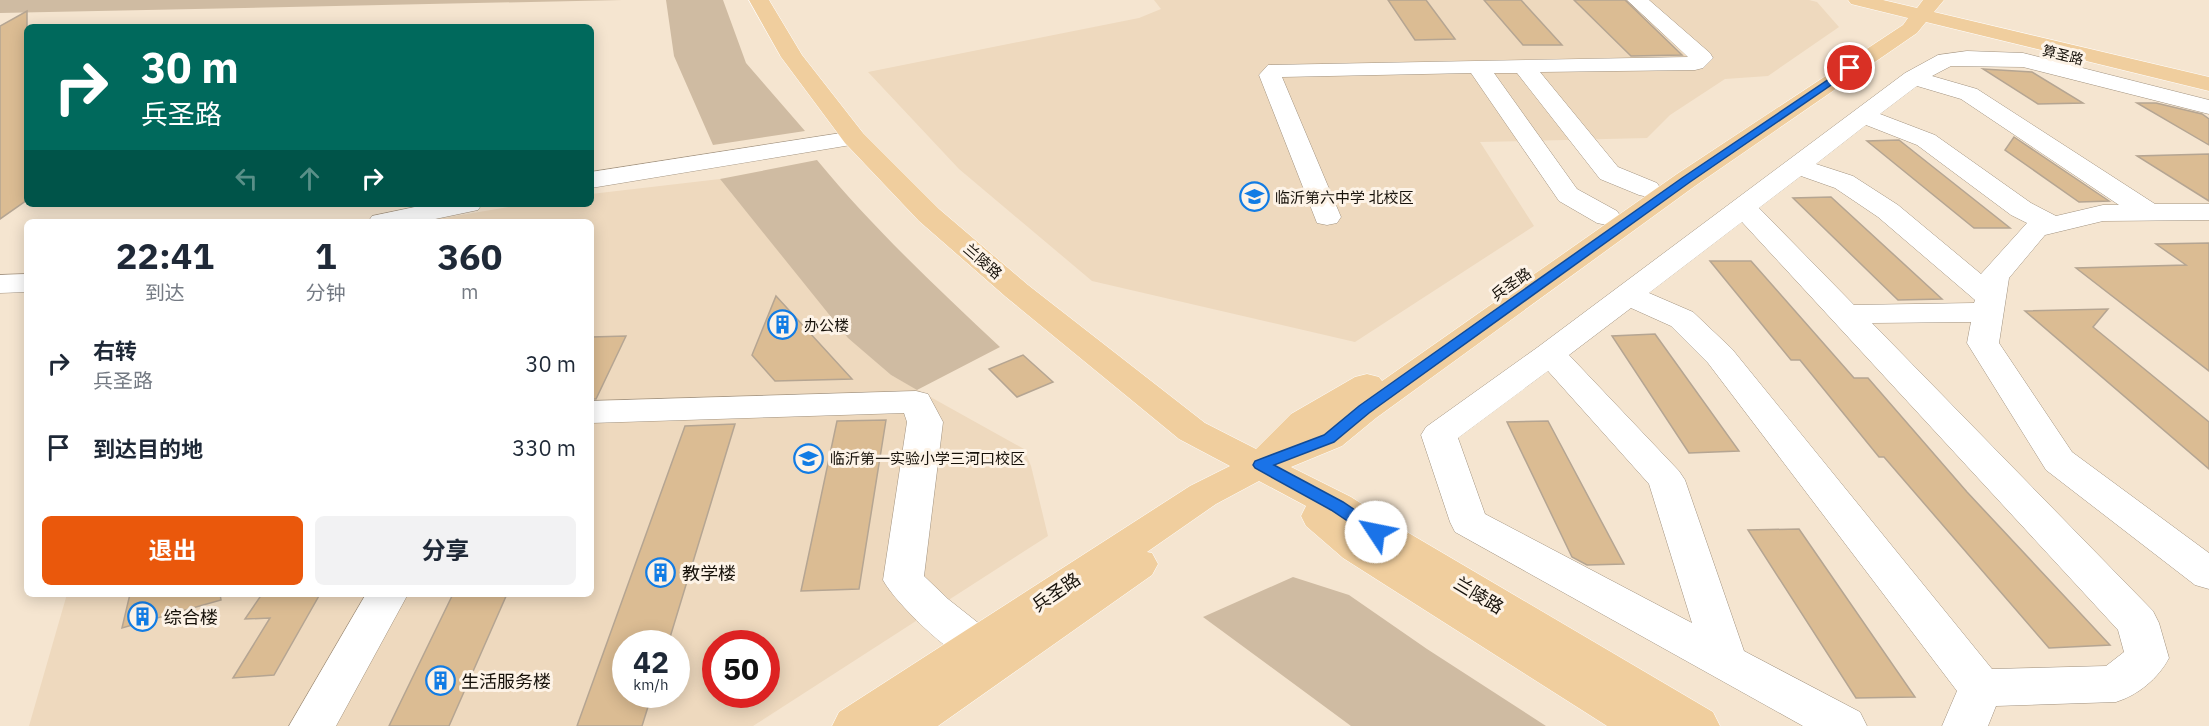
<!DOCTYPE html>
<html lang="zh">
<head>
<meta charset="utf-8">
<style>
  :root { --surface:#fff; --page:#f2f2f3; --text:#1f2937; --muted:#747a83; --accent:#ea580c }
  body { margin:0; font-family:"IBM Plex Sans","Noto Sans SC",sans-serif; background:var(--page); color:var(--text); height:100vh; display:flex; flex-direction:column; font-size:22px; white-space:nowrap }
  * { box-sizing:border-box; margin:0 }
  p { font-size:20px; color:var(--muted) }
  .icon { flex:none; width:33px; height:33px; fill:none; stroke:currentColor; stroke-width:2; stroke-linecap:round; stroke-linejoin:round }
  .map { position:relative; flex:1; overflow:hidden }
  .sheet { position:absolute; left:24px; top:219px; width:570px; height:378px; display:flex; flex-direction:column; background:var(--surface); border-radius:9px; box-shadow:0 3px 15px #0003 }
  .sheet>* { flex:none }
  .guide { position:absolute; left:24px; top:24px; width:570px; height:183px; border-radius:9px; box-shadow:0 3px 15px #0003; background:#00695c; color:#fff; overflow:hidden }
  .speed { position:absolute; left:612px; top:630px; display:flex; gap:12px; font-size:30px; font-weight:700; text-align:center }
  .speed>* { display:grid; place-content:center; width:78px; height:78px; border-radius:50%; background:var(--surface); box-shadow:0 3px 15px #0003; line-height:1 }
  .speed small { font-size:15px; font-weight:400 }
  .speed .limit { border:9px solid #d22; background:#fff; color:#111 }
  .pin { position:absolute; display:grid; place-items:center; width:51px; height:51px; color:#fff; margin:-26px; border:3px solid #fff; border-radius:50%; box-shadow:0 2px 6px #0007 }
  .me { position:absolute; width:66px; margin:-33px; rotate:304deg; stroke-linejoin:round; filter:drop-shadow(0 0 4px #0008) }
  .turn { display:flex; align-items:center; gap:21px; height:126px; padding:0 18px; font-size:27px }
  .turn .icon { width:78px; height:78px; stroke-width:2.5 }
  .turn b { display:block; font-size:42px; line-height:51px }
  .lanes { display:flex; align-items:center; height:57px; padding:0 18px; background:#0003; justify-content:center; gap:30px; direction:ltr }
  .lanes .off { opacity:.35 }
  .eta { display:flex; justify-content:space-evenly; align-items:center; height:102px; text-align:center }
  .eta b { font-size:36px; font-weight:700; line-height:42px }
  .action { display:flex; gap:12px; margin-top:auto; padding:12px 18px }
  .action a { flex:1; height:69px; border-radius:9px; background:var(--accent); color:#fff; font-size:24px; font-weight:700; line-height:69px; text-align:center }
  .action a+a { background:var(--page); color:var(--text) }
  ul { padding:0; list-style:none }
  li { display:flex; align-items:center; gap:18px; height:84px; padding:0 18px }
  li div { flex:1 }
  li b { display:block; font-size:22px }
  li em { font-style:normal }
  .map>svg:first-child { display:block }
  .built { fill:#eed9be; fill-rule:evenodd }
  .green { fill:#cfbba2 }
  .building { fill:#dbbc93; stroke:#b5a592; stroke-width:1.5 }
  .lines { fill:none; stroke-linecap:round; stroke-linejoin:round }
  .minor-casing { stroke:#a1927f; stroke-width:1 }
  .major-casing { stroke:#fff; stroke-width:1 }
  .minor { fill:#fff; fill-rule:evenodd }
  .major { fill:#f0ce9e; fill-rule:evenodd }
  .route { fill:#1a73e8; stroke:#114b97; stroke-width:1.5 }
  .labels { text-anchor:middle; dominant-baseline:central; stroke-width:6; stroke-linejoin:round; paint-order:stroke }
  .far-street-label { font-size:14px; fill:#16110a; stroke:#fdf3e7 }
  .poi-label { font-size:15px; fill:#16110a; stroke:#fdf3e7; text-anchor:start }
  .street-label { font-size:15px; fill:#16110a; stroke:#fdf3e7 }
  .near-poi-label { font-size:18px; fill:#16110a; stroke:#fdf3e7; text-anchor:start }
  .near-street-label { font-size:18px; fill:#16110a; stroke:#fdf3e7 }
</style>
</head>
<body>
<div class="map">
<svg width="2209" height="726" viewBox="0 0 2209 726">
  <rect width="100%" height="100%" fill="#f5e5d0"/>
  <!-- built -->
  <path class="built" d="M 1154,0 L 1809,0 L 1817,2 L 1839,27 L 1768,76 L 1725,79 L 1670,115 L 1647,138 L 1480,142 L 1534,226 L 1355,342 L 1092,281 L 959,169 L 868,72 L 1139,18 L 1161,9 Z
    M 720,179 L 849,338 L 891,375 L 1024,449 L 1031,466 L 1048,536 L 753,726 L 29,726 L 67,594 L 591,594 L 591,222 L 420,222 L 526,204 L 591,204 L 591,194 ZM 626,644 L 676,644 L 676,694 L 626,694 ZM 716,644 L 766,644 L 766,694 L 716,694 Z"/>
  <!-- green -->
  <path class="green" d="M 0,0 L 622,0 L 0,13 Z
    M 666,0 L 723,0 L 746,63 L 805,131 L 713,145 L 674,56 Z
    M 817,160 C 873,228 936,287 1000,347 L 917,390 L 891,375 L 848,338 L 720,179 Z
    M 1293,577 L 1349,595 L 1427,649 L 1546,726 L 1351,726 L 1203,617 Z"/>
  <!-- building -->
  <path class="building" d="M 1388,0 L 1426,0 L 1455,39 L 1415,40 Z
    M 1484,0 L 1521,0 L 1562,45 L 1523,45 Z
    M 1574,0 L 1625,0 L 1682,55 L 1631,56 Z
    M 27,11 L 27,200 L 0,219 L 0,26 Z
    M 1983,69 L 2032,72 L 2083,103 L 2038,104 Z
    M 2137,103 L 2156,103 L 2202,114 L 2209,119 L 2209,145 Z
    M 2014,137 L 2109,201 L 2079,202 L 2005,150 Z
    M 1899,140 L 2010,228 L 1974,228 L 1867,141 Z
    M 2209,154 L 2209,201 L 2137,156 Z
    M 1831,197 L 1942,299 L 1898,300 L 1793,198 Z
    M 2209,243 L 2209,371 L 2076,268 L 2186,265 L 2156,244 Z
    M 1710,261 L 1751,261 L 1854,378 L 1868,378 L 1967,492 L 2110,645 L 2049,648 L 1884,457 L 1879,457 L 1800,360 L 1791,360 Z
    M 776,296 L 852,379 L 775,381 L 752,355 Z
    M 2108,309 L 2093,327 L 2209,422 L 2209,469 L 2025,311 Z
    M 1655,334 L 1739,451 L 1689,453 L 1612,336 Z
    M 626,336 L 596,399 L 591,399 L 591,337 Z
    M 1023,355 L 1053,382 L 1017,397 L 989,369 Z
    M 886,420 L 859,589 L 801,591 L 837,421 Z
    M 1548,421 L 1624,564 L 1587,565 L 1572,557 L 1507,422 Z
    M 735,424 L 668,644 L 626,644 L 626,694 L 652,694 L 642,726 L 577,726 L 685,426 Z
    M 1799,529 L 1915,697 L 1856,698 L 1748,530 Z
    M 130,594 L 220,594 L 221,600 L 122,628 Z
    M 262,594 L 320,594 L 274,675 L 233,678 L 270,618 L 245,619 Z
    M 453,594 L 507,594 L 449,726 L 389,726 Z"/>
  <g class="lines">
    <defs>
      <path id="minor" d="M 1627,0 L 1649,0 L 1710,53 L 1713,58 L 1703,68 L 1695,70 L 1540,72 L 1618,167 L 1657,183 L 1661,189 L 1657,195 L 1648,197 L 1639,195 L 1600,179 L 1517,73 L 1494,73 L 1577,189 L 1617,211 L 1621,217 L 1617,223 L 1607,225 L 1597,223 L 1559,201 L 1471,73 L 1282,77 L 1341,217 L 1337,223 L 1327,225 L 1317,223 L 1259,75 L 1268,65 L 1688,57 Z
        M 1967,51 L 2023,53 L 2209,100 L 2209,114 L 2023,67 L 1951,66 L 1932,76 L 1977,89 L 2155,204 L 2209,204 L 2209,220 L 2103,221 L 2045,235 L 2009,278 L 1999,343 L 2072,452 L 2209,553 L 2209,589 L 2195,585 L 2046,470 L 1967,343 L 1971,322 L 1872,323 L 2153,611 L 2159,623 L 2169,658 C 2158,679 2138,695 2116,702 L 1996,706 L 1988,726 L 1942,726 L 1957,691 L 1708,363 L 1671,326 L 1631,308 L 1569,355 L 1679,471 L 1685,480 L 1744,651 L 1860,712 L 1867,726 L 1803,726 L 1455,532 L 1450,522 L 1421,435 L 1426,427 L 1538,347 L 1905,73 L 1938,55 ZM 1917,86 L 1961,99 L 2119,205 L 2103,205 L 2056,216 L 2031,203 L 1935,135 L 1880,114 ZM 1866,125 L 1917,145 L 2011,215 L 2027,223 L 1981,274 L 1898,205 L 1853,176 L 1816,164 ZM 1801,176 L 1835,188 L 1878,217 L 1975,300 L 1974,303 L 1854,305 L 1759,208 ZM 1742,222 L 2118,630 L 2124,652 L 2106,666 L 1992,669 L 1732,349 L 1693,312 L 1649,293 ZM 1548,371 L 1649,484 L 1692,623 L 1485,514 L 1458,438 Z
        M 854,131 L 863,133 L 866,138 L 863,143 L 591,188 L 591,172 Z
        M 429,204 L 482,204 L 478,210 L 421,222 L 368,222 L 372,216 Z
        M 27,274 L 27,292 L 0,293 L 0,275 Z
        M 916,391 L 928,394 L 943,422 L 924,576 L 948,599 L 991,633 L 998,645 L 991,657 C 986,659 979,662 973,661 C 950,657 894,601 883,580 L 907,422 L 904,413 L 591,423 L 591,401 Z
        M 366,594 L 408,594 L 336,726 L 289,726 Z"/>
      <path id="major" d="M 749,0 L 769,0 L 802,55 L 863,133 L 939,209 L 1028,285 L 1205,423 L 1256,449 L 1291,414 L 1355,377 L 1367,374 L 1379,377 L 1382,381 L 1677,174 L 1903,25 L 1908,18 L 1851,4 L 1848,0 L 1883,0 L 1917,8 L 1923,0 L 1944,0 L 1934,12 L 2209,77 L 2209,91 L 1926,22 L 1917,33 L 1695,186 L 1376,418 L 1342,446 L 1291,467 L 1351,497 L 1390,522 L 1713,712 L 1720,726 L 1607,726 L 1343,558 L 1306,526 L 1301,516 L 1306,506 L 1259,481 L 1216,504 L 1147,552 L 1152,553 L 1158,564 L 1152,575 L 938,726 L 832,726 L 839,712 L 1190,486 L 1230,466 L 1179,439 L 1006,297 L 919,221 L 845,143 L 781,57 Z"/>
    </defs>
    <!-- minor casing -->
    <use href="#minor" class="minor-casing"/>
    <!-- major casing -->
    <use href="#major" class="major-casing"/>
    <!-- minor -->
    <use href="#minor" class="minor"/>
    <!-- major -->
    <use href="#major" class="major"/>
  </g>
  <!-- route -->
  <path class="route" d="M 1850,65 L 1855,68 L 1853,70 L 1690,182 L 1369,413 L 1334,442 L 1274,465 L 1343,502 L 1382,528 L 1384,532 L 1382,536 L 1370,536 L 1331,510 L 1255,468 L 1253,465 L 1255,461 L 1324,435 L 1359,406 L 1682,178 Z"/>
  <!-- icons -->
  <defs>
    <symbol id="school-ring" viewBox="-11 -11 22 22"><circle r="9.5" fill="#fdf3e7" stroke="#127ce4" stroke-width="1.5"/><path d="M0-5L7-2L0 1L-7-2ZM-4 1L0 2.5L4 1V4Q0 6-4 4Z" fill="#127ce4"/></symbol>
    <symbol id="building-ring" viewBox="-11 -11 22 22"><circle r="9.5" fill="#fdf3e7" stroke="#127ce4" stroke-width="1.5"/><path d="M-4-6H4V6H1V3H-1V6H-4ZM-2.5-4.3h1.7v1.8h-1.7ZM.8-4.3h1.7v1.8H.8ZM-2.5-1h1.7V.8h-1.7ZM.8-1h1.7V.8H.8Z" fill="#127ce4"/></symbol>
  </defs>
  <g fill-rule="evenodd">
    <use href="#school-ring" x="1238" y="180" width="33" height="33"/>
    <use href="#building-ring" x="766" y="308" width="33" height="33"/>
    <use href="#school-ring" x="792" y="442" width="33" height="33"/>
    <use href="#building-ring" x="644" y="556" width="33" height="33"/>
    <use href="#building-ring" x="126" y="600" width="33" height="33"/>
    <use href="#building-ring" x="424" y="664" width="33" height="33"/>
  </g>
  <g class="labels">
    <!-- far-street labels -->
    <g class="far-street-label">
      <text transform="translate(2063 55) rotate(14)">算圣路</text>
    </g>
    <!-- poi labels -->
    <g class="poi-label">
      <text x="1275" y="197">临沂第六中学 北校区</text>
      <text x="804" y="325">办公楼</text>
      <text x="830" y="458">临沂第一实验小学三河口校区</text>
    </g>
    <!-- street labels -->
    <g class="street-label">
      <text transform="translate(983 261) rotate(41)">兰陵路</text>
      <text transform="translate(1511 284) rotate(-35)">兵圣路</text>
    </g>
    <!-- near-poi labels -->
    <g class="near-poi-label">
      <text x="682" y="573">教学楼</text>
      <text x="164" y="617">综合楼</text>
      <text x="461" y="681">生活服务楼</text>
    </g>
    <!-- near-street labels -->
    <g class="near-street-label">
      <text transform="translate(1056 592) rotate(-34)">兵圣路</text>
      <text transform="translate(1479 595) rotate(31)">兰陵路</text>
    </g>
  </g>
</svg>
<div class="speed"><div>42<small>km/h</small></div><div class="limit">50</div></div>
<div class="pin" style="left:1850px;top:68px;background:#d93025"><svg class="icon" aria-label="arrive" viewBox="0 0 24 24"><path d="M6 21V4h12l-3 4 3 4H6"/></svg></div>
<svg class="me" style="left:1376px;top:532px" viewBox="-20 -20 40 40"><circle r="19" fill="#fff"/><path d="M0-13L10 11 0 6-10 11z" fill="#1a73e8"/></svg>
<div class="guide">
<div class="turn"><svg class="icon" aria-label="right" viewBox="0 0 24 24"><path d="M7 20v-9h11M14 6l5 5-5 5"/></svg><div><b>30 m</b>兵圣路</div></div>
<div class="lanes"><svg class="icon off" aria-label="left" viewBox="0 0 24 24"><path d="M17 20v-9H6M10 6l-5 5 5 5"/></svg><svg class="icon off" aria-label="ahead" viewBox="0 0 24 24"><path d="M12 20V5M6 11l6-6 6 6"/></svg><svg class="icon" aria-label="right" viewBox="0 0 24 24"><path d="M7 20v-9h11M14 6l5 5-5 5"/></svg></div>
</div>
<section class="sheet">
<div class="eta">
<div><b>22:41</b><p>到达</p></div>
<div><b>1</b><p>分钟</p></div>
<div><b>360</b><p>m</p></div>
</div>
<ul>
<li><svg class="icon" aria-label="right" viewBox="0 0 24 24"><path d="M7 20v-9h11M14 6l5 5-5 5"/></svg><div><b>右转</b><p>兵圣路</p></div><em>30 m</em></li>
<li><svg class="icon" aria-label="arrive" viewBox="0 0 24 24"><path d="M6 21V4h12l-3 4 3 4H6"/></svg><div><b>到达目的地</b></div><em>330 m</em></li>
</ul>
<div class="action"><a>退出</a><a>分享</a></div>
</section>
</div>
</body>
</html>
